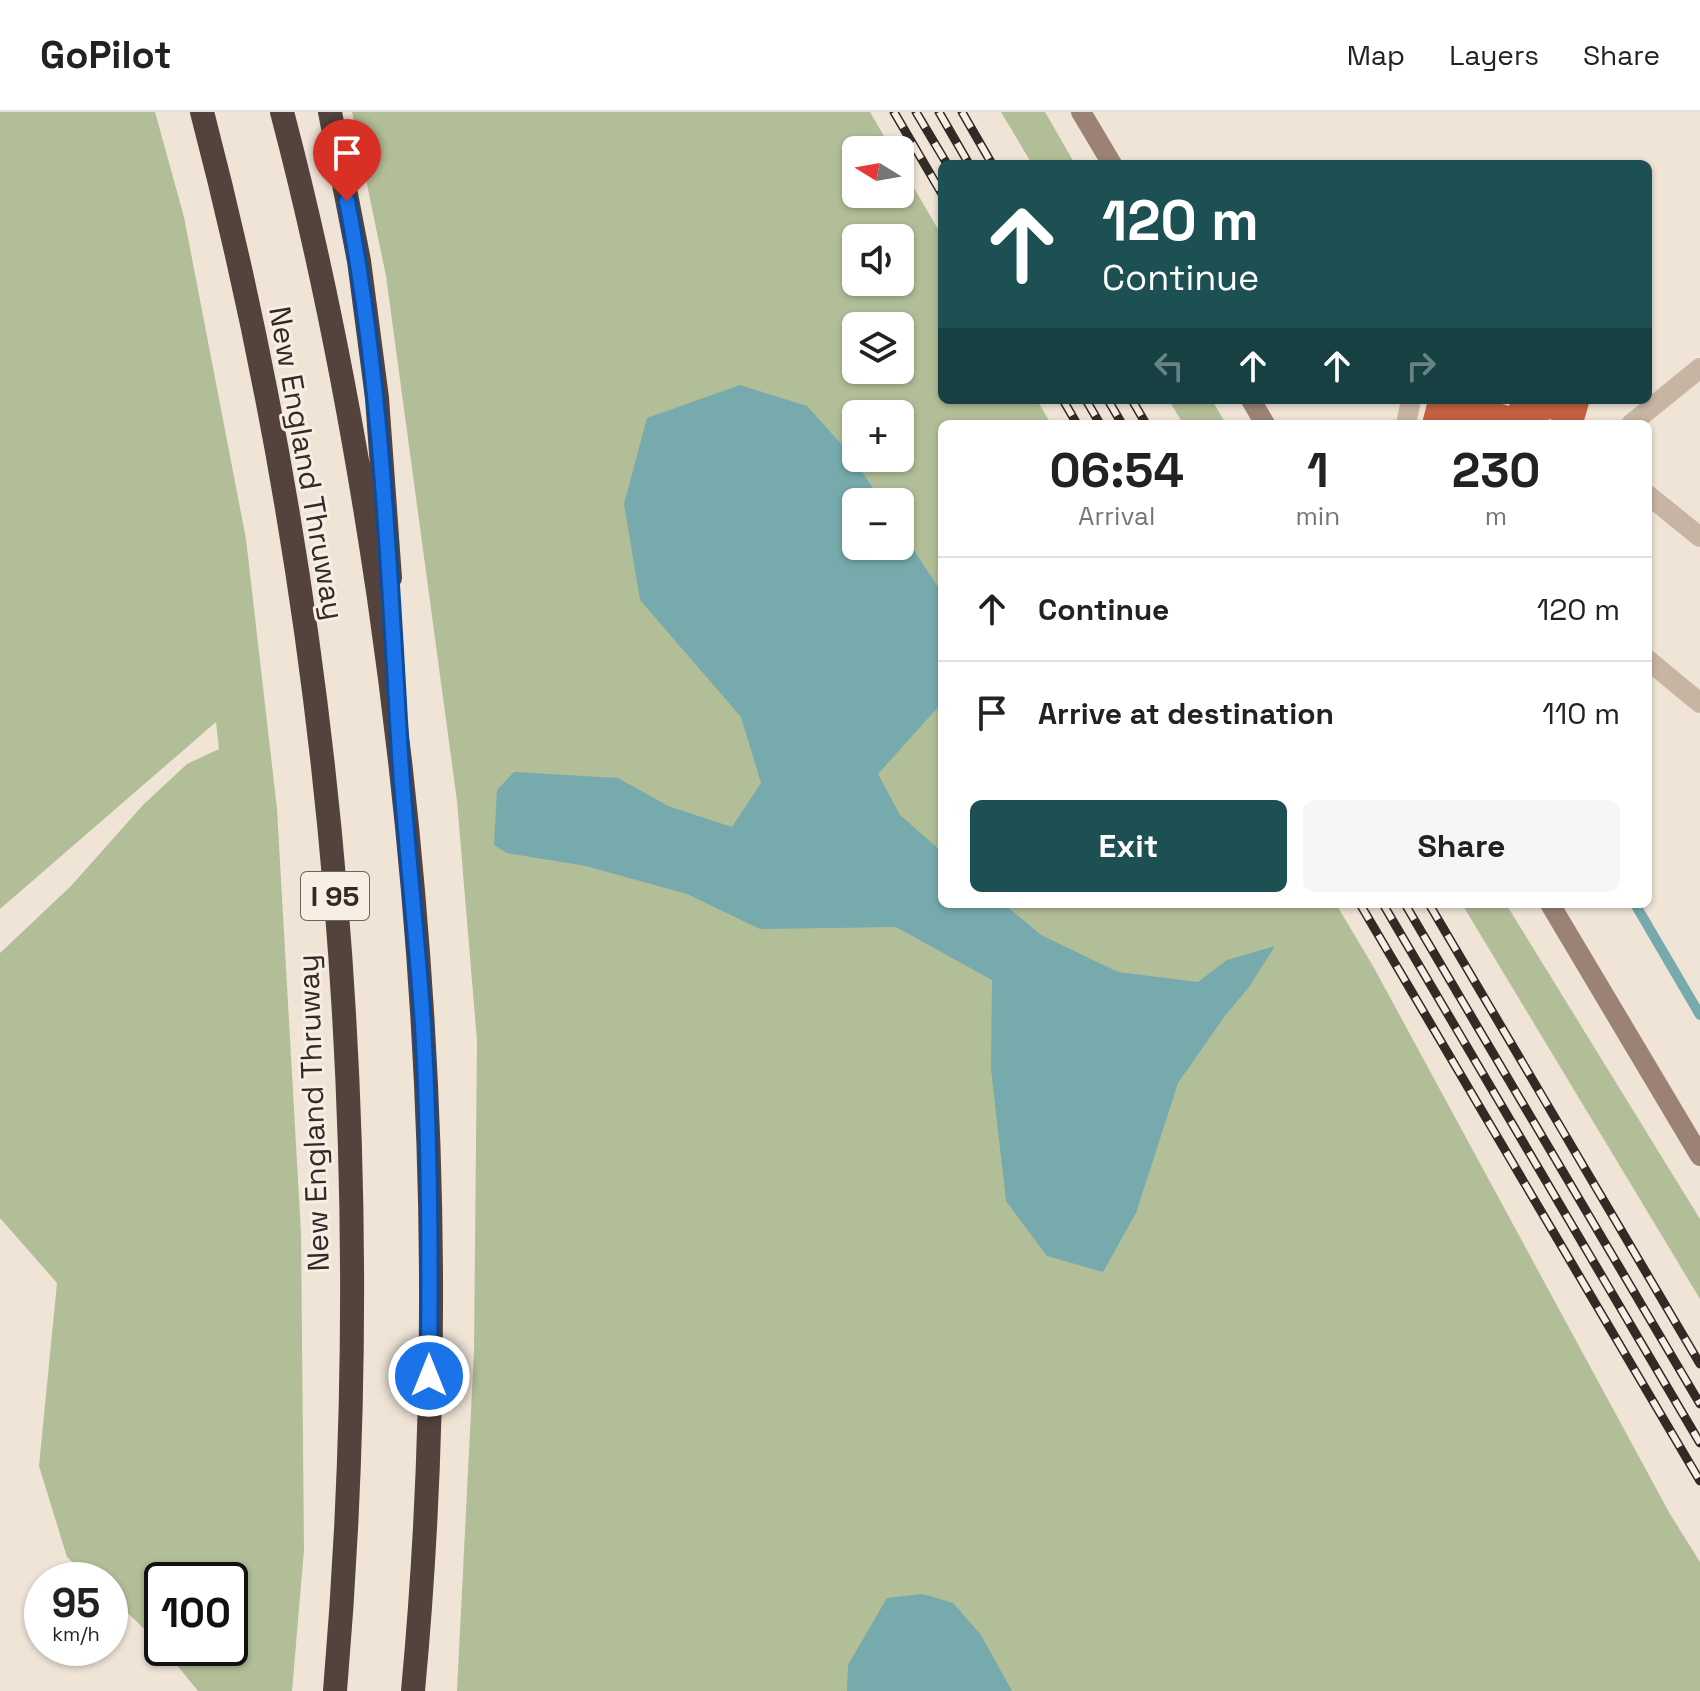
<!DOCTYPE html>
<html lang="en">
<head>
<meta charset="utf-8">
<style>
  :root { --surface:#fff; --page:#f6f6f6; --text:#222; --muted:#767676; --line:#e0e0e0; --accent:#1c5053 }
  body { margin:0; font-family:"Space Grotesk",sans-serif; background:var(--page); color:var(--text); height:100vh; display:flex; flex-direction:column; font-size:30px; white-space:nowrap }
  * { box-sizing:border-box; margin:0 }
  p { font-size:26px; color:var(--muted) }
  .icon { flex:none; width:44px; height:44px; fill:none; stroke:currentColor; stroke-width:2; stroke-linecap:round; stroke-linejoin:round }
  .map { position:relative; flex:1; overflow:hidden }
  .panel { position:absolute; left:938px; top:308px; width:714px; height:488px; display:flex; flex-direction:column; background:var(--surface); border-radius:12px; box-shadow:0 2px 6px #0004 }
  .panel>* { flex:none }
  .guide { position:absolute; left:938px; top:48px; width:714px; height:244px; border-radius:12px; box-shadow:0 2px 6px #0004; background:#1c5053; color:#fff; overflow:hidden }
  .needle { width:52px; rotate:281deg }
  .buttons { position:absolute; left:842px; top:24px; display:grid; gap:16px }
  .buttons a { display:grid; place-items:center; width:72px; height:72px; border-radius:12px; background:var(--surface); box-shadow:0 2px 6px #0004; font-size:40px }
  .speed { position:absolute; left:24px; top:1450px; display:flex; gap:16px; font-size:40px; font-weight:700; text-align:center }
  .speed>* { display:grid; place-content:center; width:104px; height:104px; border-radius:50%; background:var(--surface); box-shadow:0 2px 6px #0004; line-height:1 }
  .speed small { font-size:20px; font-weight:400 }
  .speed .limit { border:4px solid #111; border-radius:12px; background:#fff; color:#111 }
  .pin { position:absolute; display:grid; place-items:center; width:68px; height:68px; color:#fff; margin:-82px -34px; border-radius:50% 50% 50% 0; rotate:-45deg; box-shadow:0 0 8px #0007 }
  .pin .icon { rotate:45deg }
  .me { position:absolute; width:88px; margin:-44px; rotate:0deg; stroke-linejoin:round; filter:drop-shadow(0 0 6px #0008) }
  .turn { display:flex; align-items:center; gap:28px; height:168px; padding:0 32px; font-size:36px }
  .turn .icon { width:104px; height:104px; stroke-width:2.5 }
  .turn b { display:block; font-size:56px; line-height:68px }
  .lanes { display:flex; align-items:center; height:76px; padding:0 32px; background:#0003; justify-content:center; gap:40px; direction:ltr }
  .lanes .off { opacity:.35 }
  .eta { display:flex; justify-content:space-evenly; align-items:center; height:136px; text-align:center }
  .eta b { font-size:48px; font-weight:800; line-height:56px }
  .primary-button { display:flex; gap:16px; margin-top:auto; padding:16px 32px }
  .primary-button a { flex:1; height:92px; border-radius:12px; background:var(--accent); color:#fff; font-size:32px; font-weight:800; line-height:92px; text-align:center }
  .primary-button a+a { background:var(--page); color:var(--text) }
  ul { padding:0; list-style:none }
  li { display:flex; align-items:center; gap:24px; height:104px; padding:0 32px; border-top:2px solid var(--line) }
  li div { flex:1 }
  li b { display:block; font-size:30px }
  li em { font-style:normal }
  header { display:flex; align-items:center; gap:48px; box-sizing:border-box; height:112px; padding:0 40px; background:var(--surface); border-bottom:2px solid var(--line) }
  header strong { font-size:38px }
  nav { display:flex; gap:44px; margin-inline-start:auto; font-size:28px }
  .map>svg:first-child { display:block }
  .green { fill:#b2be97; fill-rule:evenodd }
  .water { fill:#76aaac }
  .lines { fill:none; stroke-linecap:round; stroke-linejoin:round }
  .stream { stroke:#76aaac; stroke-width:10 }
  .building { fill:#c46041 }
  .lane { stroke:#c7b4a3; stroke-width:20 }
  .street { stroke:#c7b4a3; stroke-width:20 }
  .secondary { stroke:#9b8275; stroke-width:20 }
  .highway { stroke:#53433c; stroke-width:24 }
  .rail-casing { stroke:#332925; stroke-width:9 }
  .rail { stroke:#f8eee3; stroke-width:6; stroke-dasharray:18; stroke-linecap:butt }
  .route-casing { stroke:#114b97; stroke-width:20 }
  .route { stroke:#1a73e8; stroke-width:14 }
  .labels { text-anchor:middle; dominant-baseline:central; stroke-width:6; stroke-linejoin:round; paint-order:stroke }
  .shield { fill:#f8eee3; stroke:#6e645e; stroke-width:2 }
  .shield-label { font-size:28px; font-weight:bold; fill:#332925 }
  .street-label { font-size:30px; fill:#332925; stroke:#f8eee3 }
</style>
</head>
<body>
<header>
<strong>GoPilot</strong>
<nav><a>Map</a><a>Layers</a><a>Share</a></nav>
</header>
<div class="map">
<svg width="1700" height="1579" viewBox="0 0 1700 1579">
  <rect width="100%" height="100%" fill="#f0e4d7"/>
  <!-- green -->
  <path class="green" d="M 0,0 L 155,0 L 184,105 L 246,427 L 277,697 L 301,1121 L 304,1438 L 292,1579 L 198,1579 L 163,1536 L 230,1536 L 230,1468 L 162,1468 L 162,1534 L 110,1484 L 110,1468 L 92,1468 L 67,1445 L 39,1354 L 57,1171 L 0,1106 L 0,841 L 71,774 L 143,693 L 187,652 L 219,637 L 216,610 L 0,797 Z
    M 352,0 L 870,0 L 892,38 L 856,38 L 856,82 L 900,82 L 900,52 L 942,124 L 942,288 L 1037,288 L 1051,312 L 942,312 L 942,792 L 1336,792 L 1373,854 L 1670,1402 L 1700,1450 L 1700,1579 L 457,1579 L 474,1239 L 477,929 L 457,689 L 386,164 ZM 856,126 L 900,126 L 900,170 L 856,170 ZM 856,214 L 900,214 L 900,258 L 856,258 ZM 856,302 L 900,302 L 900,346 L 856,346 ZM 856,390 L 900,390 L 900,434 L 856,434 Z
    M 1001,0 L 1045,0 L 1075,52 L 1032,52 Z
    M 1169,288 L 1212,288 L 1226,312 L 1183,312 Z
    M 1462,792 L 1506,792 L 1700,1107 L 1700,1187 Z"/>
  <!-- water -->
  <path class="water" d="M 740,273 L 807,294 L 851,343 L 882,390 L 856,390 L 856,434 L 900,434 L 900,417 L 942,481 L 942,583 L 939,594 L 878,662 L 900,703 L 942,740 L 942,792 L 1004,792 L 1041,823 L 1118,860 L 1198,870 L 1227,848 L 1275,834 L 1249,875 L 1224,905 L 1178,971 L 1136,1101 L 1103,1160 L 1047,1144 L 1006,1089 L 991,957 L 992,868 L 896,815 L 760,817 L 687,782 L 586,754 L 507,741 L 494,733 L 497,678 L 514,660 L 618,666 L 668,694 L 732,715 L 761,671 L 741,605 L 640,488 L 624,392 L 647,306 Z
    M 923,1482 L 953,1491 L 981,1523 L 1012,1579 L 847,1579 L 848,1553 L 887,1486 Z"/>
  <g class="lines">
    <!-- stream -->
    <path class="stream" d="M 1635,792 L 1700,903"/>
  </g>
  <!-- building -->
  <path class="building" d="M 1428,288 L 1489,288 L 1509,294 L 1511,288 L 1590,288 L 1583,312 L 1566,312 L 1549,307 L 1547,312 L 1426,312 L 1422,311 Z"/>
  <g class="lines">
    <!-- lane -->
    <path class="lane" d="M 1406,312 L 1411,288
      M 1648,383 L 1700,425
      M 1648,548 L 1700,591"/>
    <!-- street -->
    <path class="street" d="M 1631,312 L 1700,256"/>
    <!-- secondary -->
    <path class="secondary" d="M 1081,0 L 1112,52
      M 1251,288 L 1265,312
      M 1550,792 L 1700,1044"/>
    <!-- highway -->
    <path class="highway" d="M 202,0 C 336,512 380,1052 335,1579
      M 282,0 C 324,159 355,323 379,486 C 431,846 447,1216 413,1579
      M 330,0 L 359,149 L 377,286 L 390,466"/>
    <defs>
      <path id="rail" d="M 894,0 L 942,82
        M 916,0 L 947,52
        M 939,0 L 969,52
        M 962,0 L 992,52
        M 1063,288 L 1077,312
        M 1086,288 L 1100,312
        M 1108,288 L 1122,312
        M 1132,288 L 1146,312
        M 1360,792 L 1700,1369
        M 1383,792 L 1700,1331
        M 1405,792 L 1700,1292
        M 1429,792 L 1700,1252"/>
    </defs>
    <!-- rail casing -->
    <use href="#rail" class="rail-casing"/>
    <!-- rail -->
    <use href="#rail" class="rail"/>
  </g>
  <g class="lines">
    <defs>
      <path id="route" d="M 347,89 C 382,272 389,457 400,643 C 406,733 417,823 423,914 C 430,1031 430,1148 429,1264"/>
    </defs>
    <!-- route casing -->
    <use href="#route" class="route-casing"/>
    <!-- route -->
    <use href="#route" class="route"/>
  </g>
  <g class="labels">
    <!-- shield labels -->
    <rect class="shield" x="301" y="760" width="68" height="48" rx="6"/>
    <g class="shield-label">
      <text x="335" y="784">I 95</text>
    </g>
    <!-- street labels -->
    <g class="street-label">
      <text transform="translate(307 351) rotate(80)">New England Thruway</text>
      <text transform="translate(313 1001) rotate(-92)">New England Thruway</text>
    </g>
  </g>
</svg>
<div class="buttons">
<a><svg class="needle" viewBox="-14 -14 28 28"><path d="M0-13l5 13h-10z" fill="#e53935"/><path d="M0 13l5-13h-10z" fill="#767676"/></svg></a>
<a><svg class="icon" aria-label="sound" viewBox="0 0 24 24"><path d="M4 9h4l5-4v14l-5-4H4zM17 9q2 3 0 6"/></svg></a>
<a><svg class="icon" aria-label="layers" viewBox="0 0 24 24"><path d="M12 4l9 5-9 5-9-5zM3 14l9 5 9-5"/></svg></a>
<a>+</a>
<a>−</a>
</div>
<div class="speed"><div>95<small>km/h</small></div><div class="limit">100</div></div>
<div class="pin" style="left:347px;top:89px;background:#d93025"><svg class="icon" aria-label="arrive" viewBox="0 0 24 24"><path d="M6 21V4h12l-3 4 3 4H6"/></svg></div>
<svg class="me" style="left:429px;top:1264px" viewBox="-20 -20 40 40"><circle r="17" fill="#1a73e8" stroke="#fff" stroke-width="3"/><path d="M0-11L8 9 0 5-8 9z" fill="#fff"/></svg>
<div class="guide">
<div class="turn"><svg class="icon" aria-label="ahead" viewBox="0 0 24 24"><path d="M12 20V5M6 11l6-6 6 6"/></svg><div><b>120 m</b>Continue</div></div>
<div class="lanes"><svg class="icon off" aria-label="left" viewBox="0 0 24 24"><path d="M17 20v-9H6M10 6l-5 5 5 5"/></svg><svg class="icon" aria-label="ahead" viewBox="0 0 24 24"><path d="M12 20V5M6 11l6-6 6 6"/></svg><svg class="icon" aria-label="ahead" viewBox="0 0 24 24"><path d="M12 20V5M6 11l6-6 6 6"/></svg><svg class="icon off" aria-label="right" viewBox="0 0 24 24"><path d="M7 20v-9h11M14 6l5 5-5 5"/></svg></div>
</div>
<section class="panel">
<div class="eta">
<div><b>06:54</b><p>Arrival</p></div>
<div><b>1</b><p>min</p></div>
<div><b>230</b><p>m</p></div>
</div>
<ul>
<li><svg class="icon" aria-label="ahead" viewBox="0 0 24 24"><path d="M12 20V5M6 11l6-6 6 6"/></svg><div><b>Continue</b></div><em>120 m</em></li>
<li><svg class="icon" aria-label="arrive" viewBox="0 0 24 24"><path d="M6 21V4h12l-3 4 3 4H6"/></svg><div><b>Arrive at destination</b></div><em>110 m</em></li>
</ul>
<div class="primary-button"><a>Exit</a><a>Share</a></div>
</section>
</div>
</body>
</html>
